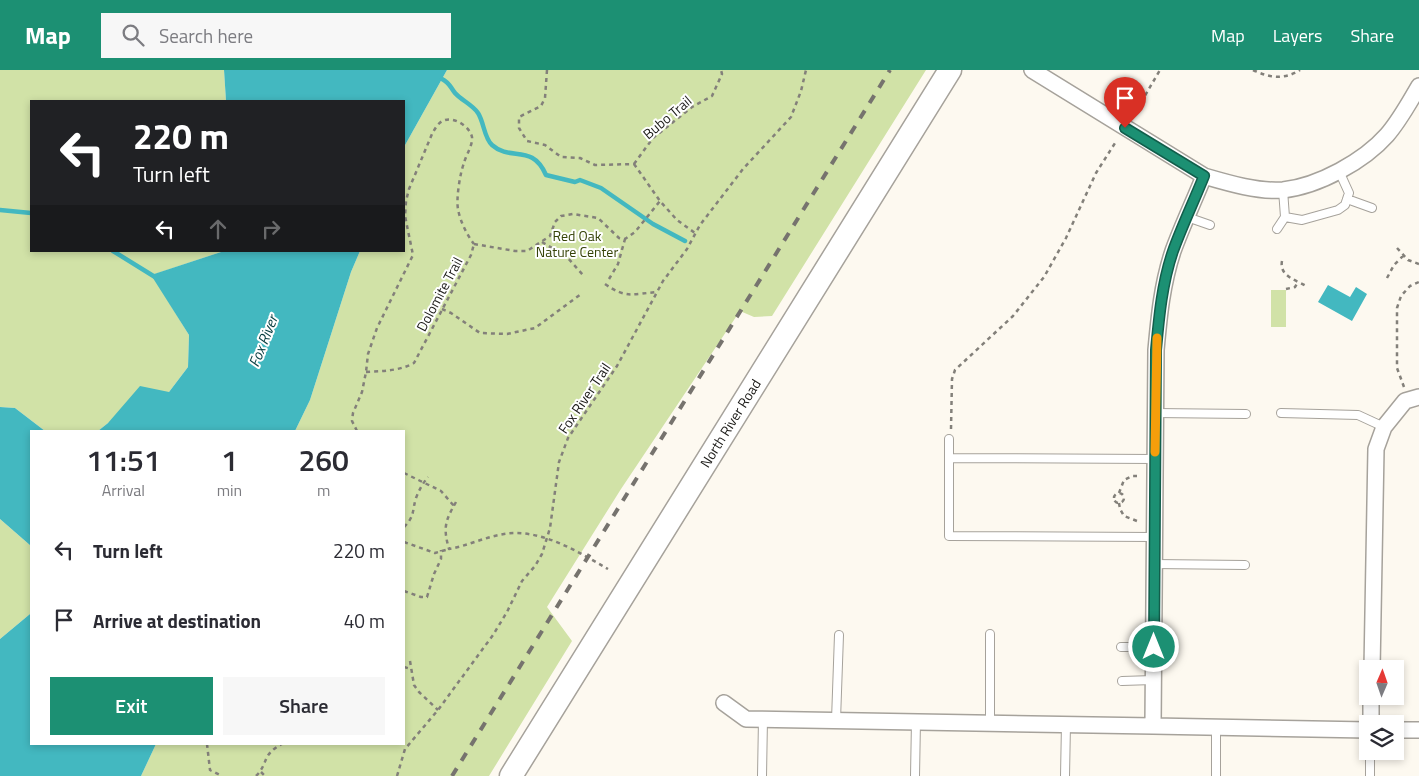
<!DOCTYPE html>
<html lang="en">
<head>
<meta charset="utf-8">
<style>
  :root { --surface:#fff; --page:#f7f7f7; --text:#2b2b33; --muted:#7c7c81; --accent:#1c9073 }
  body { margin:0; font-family:"Titillium Web",sans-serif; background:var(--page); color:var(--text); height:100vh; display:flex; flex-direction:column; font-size:19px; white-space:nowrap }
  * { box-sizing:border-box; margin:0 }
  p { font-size:16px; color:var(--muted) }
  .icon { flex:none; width:28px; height:28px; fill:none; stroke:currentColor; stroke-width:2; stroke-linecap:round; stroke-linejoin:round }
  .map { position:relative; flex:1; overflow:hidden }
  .side { position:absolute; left:30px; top:360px; width:375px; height:315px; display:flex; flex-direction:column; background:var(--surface); border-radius:0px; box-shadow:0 2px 8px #0003 }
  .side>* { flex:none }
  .guide { position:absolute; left:30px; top:30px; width:375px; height:152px; border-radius:0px; box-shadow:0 2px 8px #0003; background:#202124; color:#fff; overflow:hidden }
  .needle { width:32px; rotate:2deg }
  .fabs { position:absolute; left:1359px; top:590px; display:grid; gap:10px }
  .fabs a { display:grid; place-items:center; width:45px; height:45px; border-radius:0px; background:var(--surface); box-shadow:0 2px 8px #0003; font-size:25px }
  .pin { position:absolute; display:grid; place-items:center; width:42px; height:42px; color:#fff; margin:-51px -21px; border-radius:50% 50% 50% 0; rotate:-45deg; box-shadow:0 0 5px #0007 }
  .pin .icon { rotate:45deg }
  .me { position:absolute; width:55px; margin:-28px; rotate:0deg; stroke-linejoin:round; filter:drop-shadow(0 0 4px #0008) }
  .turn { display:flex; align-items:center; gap:18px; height:105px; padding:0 20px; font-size:22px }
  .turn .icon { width:65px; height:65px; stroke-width:2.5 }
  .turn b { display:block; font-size:35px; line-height:42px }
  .lanes { display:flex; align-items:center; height:48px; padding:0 20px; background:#0003; justify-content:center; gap:25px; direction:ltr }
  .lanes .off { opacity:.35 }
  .eta { display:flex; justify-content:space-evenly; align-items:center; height:85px; text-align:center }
  .eta b { font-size:30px; font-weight:600; line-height:35px }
  .button { display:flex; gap:10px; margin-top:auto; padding:10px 20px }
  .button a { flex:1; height:58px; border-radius:0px; background:var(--accent); color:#fff; font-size:20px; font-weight:600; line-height:58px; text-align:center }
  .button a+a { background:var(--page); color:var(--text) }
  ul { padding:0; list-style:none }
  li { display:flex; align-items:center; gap:15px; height:70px; padding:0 20px }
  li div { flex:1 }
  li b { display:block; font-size:19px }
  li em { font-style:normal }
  header { display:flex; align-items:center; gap:30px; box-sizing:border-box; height:70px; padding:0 25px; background:var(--accent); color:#fff }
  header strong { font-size:24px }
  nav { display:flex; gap:28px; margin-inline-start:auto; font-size:18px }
  .search { width:350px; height:45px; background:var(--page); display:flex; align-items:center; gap:12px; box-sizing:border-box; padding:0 18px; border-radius:0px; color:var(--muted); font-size:19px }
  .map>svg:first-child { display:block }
  .green { fill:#d1e2a7 }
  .water { fill:#43b8c0 }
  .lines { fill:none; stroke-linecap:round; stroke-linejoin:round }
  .stream { stroke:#43b8c0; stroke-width:4.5 }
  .service-casing { stroke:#a6a29b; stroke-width:10 }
  .minor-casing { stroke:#a6a29b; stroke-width:18 }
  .secondary-casing { stroke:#a6a29b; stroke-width:25 }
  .path { stroke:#83807a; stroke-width:2.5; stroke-dasharray:4 4; stroke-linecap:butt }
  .service { stroke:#fff; stroke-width:8 }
  .minor { stroke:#fff; stroke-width:15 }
  .secondary { stroke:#fff; stroke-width:22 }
  .rail { stroke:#76736e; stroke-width:4; stroke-dasharray:9 9; stroke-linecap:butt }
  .route-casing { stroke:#125e4b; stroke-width:12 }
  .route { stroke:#1c9073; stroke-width:9 }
  .slow { stroke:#f59e0b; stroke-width:9 }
  .labels { text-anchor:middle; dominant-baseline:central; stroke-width:4; stroke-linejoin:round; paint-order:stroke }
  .street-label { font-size:14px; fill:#1a1916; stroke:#fff }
  .park-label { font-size:14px; fill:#364308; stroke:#fff }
  .water-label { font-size:15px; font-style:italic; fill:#073e41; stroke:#fff }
</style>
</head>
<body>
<header>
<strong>Map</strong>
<div class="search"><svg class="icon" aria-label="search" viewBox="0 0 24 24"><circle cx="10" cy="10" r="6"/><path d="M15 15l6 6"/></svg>Search here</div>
<nav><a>Map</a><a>Layers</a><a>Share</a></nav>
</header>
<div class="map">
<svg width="1419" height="706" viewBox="0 0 1419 706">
  <rect width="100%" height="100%" fill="#fdf9f0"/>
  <!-- green -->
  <path class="green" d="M 0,0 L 224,0 L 226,31 L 31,31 L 31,181 L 224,181 L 152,205 L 189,265 L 188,297 L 169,322 L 108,353 L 98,361 L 45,361 L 15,338 L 0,337 Z
    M 447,0 L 926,0 L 772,246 L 754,247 L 740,241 L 621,419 L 547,537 L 572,571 L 489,706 L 141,706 L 156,674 L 404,674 L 404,361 L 295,361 L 310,330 L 351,202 L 360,181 L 404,181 L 404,77 Z
    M 1271,220 L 1286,220 L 1286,257 L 1271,257 Z
    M 0,449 L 31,476 L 30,544 L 0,569 Z"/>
  <!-- water -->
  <path class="water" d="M 224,0 L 447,0 L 404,77 L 404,31 L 226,31 Z
    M 224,181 L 360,181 L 351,202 L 310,330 L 295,361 L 98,361 L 108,353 L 140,316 L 169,322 L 188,297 L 189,265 L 151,205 Z
    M 1328,215 L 1350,227 L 1356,217 L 1367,224 L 1352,251 L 1318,232 Z
    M 0,337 L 15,338 L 45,361 L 31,361 L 31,476 L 0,449 Z
    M 31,526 L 31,674 L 156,674 L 141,706 L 0,706 L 0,569 L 30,544 Z"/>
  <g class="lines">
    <!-- stream -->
    <path class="stream" d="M 442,9 C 450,13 450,17 455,23 C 461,30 473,35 478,43 C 484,52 484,68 492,75 C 511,92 532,73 546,105 L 575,112 L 580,110 L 601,118 L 653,154 L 685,171
      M 0,140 L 31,143
      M 113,181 L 155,207"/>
    <defs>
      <path id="service" d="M 1283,120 L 1285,147
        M 1347,129 L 1372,138
        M 1187,147 L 1210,155
        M 1277,159 L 1285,147 L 1302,150 L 1338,140 L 1345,135 L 1349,123 L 1339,101
        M 1155,343 L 1246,344
        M 1281,343 L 1358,345 L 1384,357
        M 949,369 L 949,388
        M 1154,467 L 949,466 L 949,388 L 1155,389
        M 1154,494 L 1245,495
        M 1121,577 L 1154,577
        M 1122,611 L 1153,610
        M 836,650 L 839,565
        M 990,653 L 990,564
        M 762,706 L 763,649
        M 915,706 L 916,651
        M 1065,706 L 1066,654
        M 1216,706 L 1216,656
        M 1370,706 L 1370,681"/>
      <path id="minor" d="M 1032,0 L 1204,106 C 1194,131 1182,156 1173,181 C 1162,214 1159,247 1156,280 L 1153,656 L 1368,660
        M 1204,106 C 1228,113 1258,122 1283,120 C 1319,116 1364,91 1387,65 C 1400,50 1409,33 1419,16
        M 1372,599 L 1376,379 L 1384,357 L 1405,331 L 1419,327
        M 724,633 L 746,649 L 1153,656
        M 1371,654 L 1371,626
        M 1395,660 L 1419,660"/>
      <path id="secondary" d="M 511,706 L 950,0"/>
    </defs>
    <!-- service casing -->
    <use href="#service" class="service-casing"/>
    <!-- minor casing -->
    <use href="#minor" class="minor-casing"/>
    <!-- secondary casing -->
    <use href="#secondary" class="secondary-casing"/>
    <!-- path -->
    <path class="path" d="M 547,0 L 545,28 L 541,36 L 519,47 L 519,58 L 527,71 L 545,75 L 561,87 L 580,88 L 595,95 L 634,94
      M 1253,0 C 1270,8 1284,10 1300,0
      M 1133,46 L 1160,0
      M 634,94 L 653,68 L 692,37 L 712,26 L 722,4 L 721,0
      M 634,94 L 660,131 L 677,150 L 695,163
      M 542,172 L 567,187 L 583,205
      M 474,174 L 515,181 L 527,181 L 550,166 L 555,152 L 561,146 L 573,144 L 598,148 L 619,168 L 625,169 L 635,162 L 660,131
      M 1397,178 L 1408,190 L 1419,194
      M 1282,191 C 1279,206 1296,210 1306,216
      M 1387,208 L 1394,195 L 1404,185
      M 609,209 L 618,194 L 625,169
      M 605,214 C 626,229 633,224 657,222
      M 1286,219 L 1295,217 L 1298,212
      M 442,239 L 451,243 L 480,263 L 507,264 L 535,258 L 581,224
      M 366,302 C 383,301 399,301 414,293 L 471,185 L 474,174
      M 1404,317 L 1397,298 L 1397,238 L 1401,226 L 1410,216 L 1419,212
      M 951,359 L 952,309 L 955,300 L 1013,246 L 1044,207 L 1066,168 L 1096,103 L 1117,70
      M 357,361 L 352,351 L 353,343 L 362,322 L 366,302 L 368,284 L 377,258 L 413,185 L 405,146 L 406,131 L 409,119 L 432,64 C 435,59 438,52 445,50 C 455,47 470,57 472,67 C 473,75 466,85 464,93 C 460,103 456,129 458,139 C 460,151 467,165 474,174
      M 404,403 L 441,421 L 454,436
      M 1119,423 L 1124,410 L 1132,406 L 1137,406
      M1114 428a5 5 0 1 1 10 0a5 5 0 1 1-10 0Z
      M 456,432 C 445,451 443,458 449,479 C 467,476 485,467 504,464 C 541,458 578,482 608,499
      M 1119,433 L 1120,439 L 1124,446 L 1137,451
      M 404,457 C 415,446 412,441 416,428 C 419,420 423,413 428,407
      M 404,472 L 435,483 L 449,479
      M 404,521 L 421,527 L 427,527 L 434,504 L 441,489 L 441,480
      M 410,591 L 414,615 L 419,622 L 438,640
      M 404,597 L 411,599
      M 207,674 L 210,700 L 222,706
      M 261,702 L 265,706
      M 256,706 C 269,693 261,685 282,674
      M 397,706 L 405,679 L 438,640 L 493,565 L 507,542 L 522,511 L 535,496 L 542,484 L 550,458 L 559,392 L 568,368 L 617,296 L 663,211 L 687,179 L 700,155 L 743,99 L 791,47 L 801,21 L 806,0"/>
    <!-- service -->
    <use href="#service" class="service"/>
    <!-- minor -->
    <use href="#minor" class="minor"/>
    <!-- secondary -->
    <use href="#secondary" class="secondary"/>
    <!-- rail -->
    <path class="rail" d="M 452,706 L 890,0"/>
  </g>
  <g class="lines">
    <defs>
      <path id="route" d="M 1125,58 L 1204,106 C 1194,131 1182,156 1173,181 C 1162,213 1159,247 1156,280 L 1154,577"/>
    </defs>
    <!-- route casing -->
    <use href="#route" class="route-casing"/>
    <!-- route -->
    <use href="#route" class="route"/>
    <!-- slow -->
    <path class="slow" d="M 1155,382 L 1157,268"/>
  </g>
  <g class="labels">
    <!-- street labels -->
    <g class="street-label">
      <text transform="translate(667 47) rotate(-40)">Bubo Trail</text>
      <text transform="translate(439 224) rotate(-62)">Dolomite Trail</text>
      <text transform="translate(584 328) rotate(-56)">Fox River Trail</text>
      <text transform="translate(730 353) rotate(-58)">North River Road</text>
    </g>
    <!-- park labels -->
    <g class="park-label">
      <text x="577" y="165">Red Oak<tspan x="577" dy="16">Nature Center</tspan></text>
    </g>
    <!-- water labels -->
    <g class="water-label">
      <text transform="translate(263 271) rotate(-68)">Fox River</text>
    </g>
  </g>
</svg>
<div class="fabs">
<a><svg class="needle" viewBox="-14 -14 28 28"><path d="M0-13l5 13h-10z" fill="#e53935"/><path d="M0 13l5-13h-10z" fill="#7c7c81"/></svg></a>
<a><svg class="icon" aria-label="layers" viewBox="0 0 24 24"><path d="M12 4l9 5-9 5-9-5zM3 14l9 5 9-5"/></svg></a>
</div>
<div class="pin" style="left:1125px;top:58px;background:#d93025"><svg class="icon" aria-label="arrive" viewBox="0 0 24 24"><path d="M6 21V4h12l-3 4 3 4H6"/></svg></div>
<svg class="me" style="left:1154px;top:577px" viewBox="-20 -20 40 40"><circle r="17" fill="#1c9073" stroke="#fff" stroke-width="3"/><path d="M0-11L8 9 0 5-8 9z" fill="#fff"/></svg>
<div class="guide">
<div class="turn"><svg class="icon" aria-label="left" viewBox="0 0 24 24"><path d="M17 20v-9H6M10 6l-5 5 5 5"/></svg><div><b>220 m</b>Turn left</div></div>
<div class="lanes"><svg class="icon" aria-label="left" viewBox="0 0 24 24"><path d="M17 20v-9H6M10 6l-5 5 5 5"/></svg><svg class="icon off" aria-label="ahead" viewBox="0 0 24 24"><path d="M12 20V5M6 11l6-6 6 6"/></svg><svg class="icon off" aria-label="right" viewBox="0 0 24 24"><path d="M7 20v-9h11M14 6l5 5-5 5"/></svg></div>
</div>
<section class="side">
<div class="eta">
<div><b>11:51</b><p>Arrival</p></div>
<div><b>1</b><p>min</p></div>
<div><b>260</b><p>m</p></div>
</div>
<ul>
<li><svg class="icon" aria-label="left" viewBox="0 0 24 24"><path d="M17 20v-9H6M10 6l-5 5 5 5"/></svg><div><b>Turn left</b></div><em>220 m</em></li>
<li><svg class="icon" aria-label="arrive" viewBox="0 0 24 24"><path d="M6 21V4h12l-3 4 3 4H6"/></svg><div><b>Arrive at destination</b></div><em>40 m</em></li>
</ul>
<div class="button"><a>Exit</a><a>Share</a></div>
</section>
</div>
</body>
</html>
